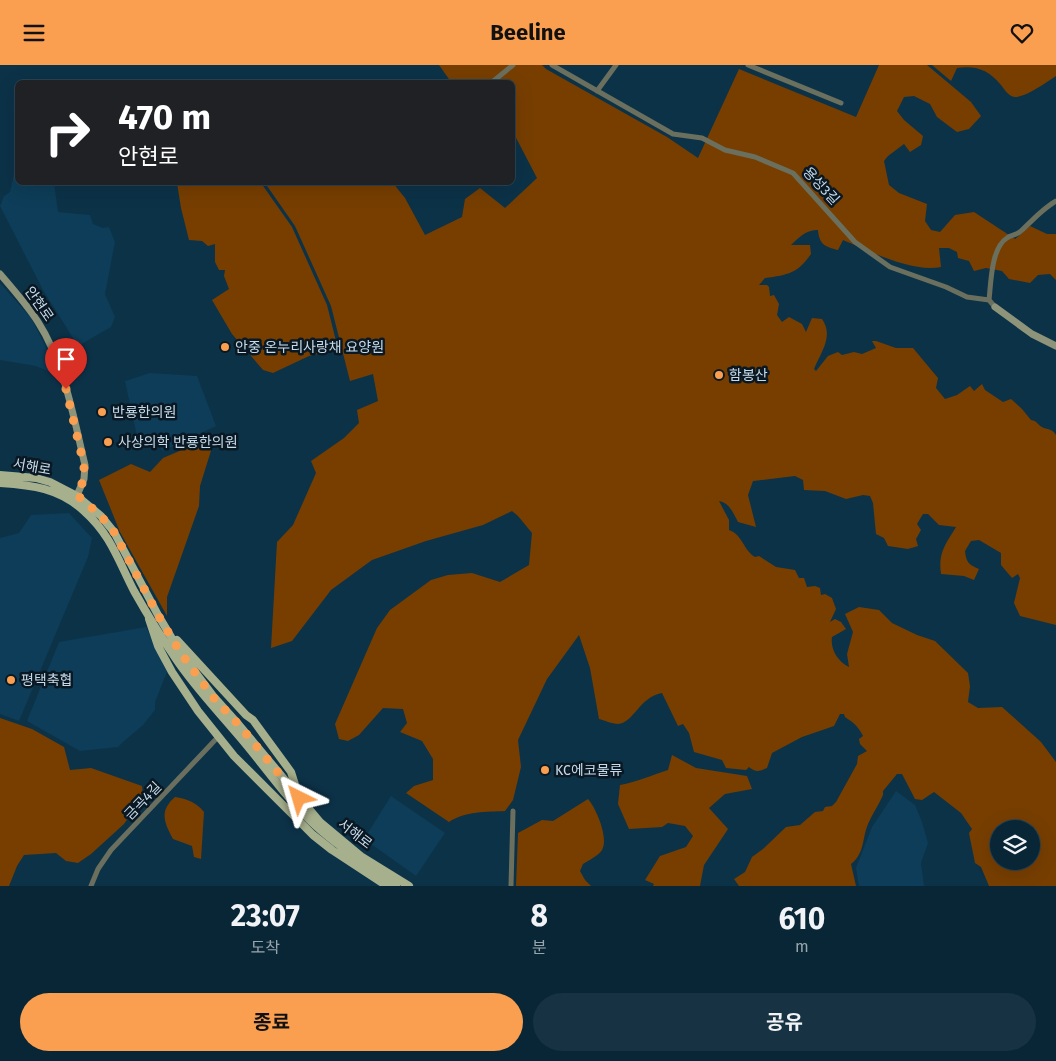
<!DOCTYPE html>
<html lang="ko">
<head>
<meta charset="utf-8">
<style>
  :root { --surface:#092636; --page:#173242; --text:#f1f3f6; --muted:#99a5ad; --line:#294351; --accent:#fa9f4f }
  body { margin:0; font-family:"Fira Sans","Noto Sans KR",sans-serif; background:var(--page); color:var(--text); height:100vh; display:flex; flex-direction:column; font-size:19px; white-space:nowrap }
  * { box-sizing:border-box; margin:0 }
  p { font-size:16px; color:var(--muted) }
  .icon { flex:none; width:28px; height:28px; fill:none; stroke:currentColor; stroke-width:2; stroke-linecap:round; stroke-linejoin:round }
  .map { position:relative; height:821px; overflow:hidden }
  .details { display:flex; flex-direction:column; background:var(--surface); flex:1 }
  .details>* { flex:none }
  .top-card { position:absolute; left:15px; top:15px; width:500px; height:105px; border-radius:8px; box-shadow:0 5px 20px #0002,0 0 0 1px var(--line); background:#202124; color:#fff; overflow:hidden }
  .tools { position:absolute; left:990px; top:755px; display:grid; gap:10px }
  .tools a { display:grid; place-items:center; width:50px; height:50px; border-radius:50%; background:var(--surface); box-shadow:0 5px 20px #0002,0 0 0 1px var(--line); font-size:25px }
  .pin { position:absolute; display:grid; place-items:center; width:42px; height:42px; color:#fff; margin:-51px -21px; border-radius:50% 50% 50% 0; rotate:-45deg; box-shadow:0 0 5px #0007 }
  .pin .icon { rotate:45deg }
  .me { position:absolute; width:55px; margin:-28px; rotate:320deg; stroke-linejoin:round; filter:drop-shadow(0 0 4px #0008) }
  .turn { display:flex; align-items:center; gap:18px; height:105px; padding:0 20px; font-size:22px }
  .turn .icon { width:65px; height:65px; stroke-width:2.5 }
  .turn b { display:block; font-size:35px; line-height:42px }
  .eta { display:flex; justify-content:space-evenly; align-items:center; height:85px; text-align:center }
  .eta b { font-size:30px; font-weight:700; line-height:35px }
  .primary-button { display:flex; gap:10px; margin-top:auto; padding:10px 20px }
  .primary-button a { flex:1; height:58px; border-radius:30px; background:var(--accent); color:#111; font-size:20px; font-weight:700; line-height:58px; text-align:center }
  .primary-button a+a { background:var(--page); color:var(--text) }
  header { display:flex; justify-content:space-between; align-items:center; height:65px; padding:0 20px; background:var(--accent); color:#111; font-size:22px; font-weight:700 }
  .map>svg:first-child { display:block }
  .built { fill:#0d3d58 }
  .green { fill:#773e00; fill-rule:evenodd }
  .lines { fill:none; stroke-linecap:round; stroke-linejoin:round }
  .street { stroke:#6b6f5e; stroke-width:5 }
  .secondary { stroke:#8d9479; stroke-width:7 }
  .primary { stroke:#a7b08d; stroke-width:8 }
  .route { stroke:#fa9f4f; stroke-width:9; stroke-dasharray:0 16.2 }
  .poi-dot { fill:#fa9f4f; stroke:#091822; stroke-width:2 }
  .labels { text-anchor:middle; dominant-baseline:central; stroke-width:5; stroke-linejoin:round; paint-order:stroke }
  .street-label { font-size:14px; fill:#c7dae9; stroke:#091822 }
  .poi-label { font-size:14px; fill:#c7dae9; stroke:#091822; text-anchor:start }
</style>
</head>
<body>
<header><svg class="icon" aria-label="menu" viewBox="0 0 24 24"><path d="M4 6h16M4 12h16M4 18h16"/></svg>Beeline<svg class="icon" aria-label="heart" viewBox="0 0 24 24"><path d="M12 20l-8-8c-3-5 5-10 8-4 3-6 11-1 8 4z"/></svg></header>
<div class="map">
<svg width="1056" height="821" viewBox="0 0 1056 821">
  <rect width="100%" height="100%" fill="#0c3248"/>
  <!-- built -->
  <path class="built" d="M 15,104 L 17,104 L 18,118 L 54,118 L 58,147 L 90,150 L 93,159 L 103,163 L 109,162 L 115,177 L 105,229 L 115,252 L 111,262 L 78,281 L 43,225 L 0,141 L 4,131 L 10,127 Z
    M 0,218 L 31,253 L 49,288 L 53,304 L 48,306 L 36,301 L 0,295 Z
    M 150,308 L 197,311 L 216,361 L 163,386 L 152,374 L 141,375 L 137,371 L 125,316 Z
    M 69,448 L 92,473 L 88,492 L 19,656 L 0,649 L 0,473 L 19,468 L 31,450 Z
    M 146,562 L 167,607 L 155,637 L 155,645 L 143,660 L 123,677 L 118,682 L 80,686 L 27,656 L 59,577 Z
    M 896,726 L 915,740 L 922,757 L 928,778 L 921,798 L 924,821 L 859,821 L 856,803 L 872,762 Z
    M 391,731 L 445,768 L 416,811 L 364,774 Z"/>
  <!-- green -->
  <path class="green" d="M 439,0 L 542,0 L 546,4 L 667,72 L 698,93 L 739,4 L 856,52 L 879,0 L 927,0 L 971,37 L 981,51 L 969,64 L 957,67 L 937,52 L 930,39 L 914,31 L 904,32 L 897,46 L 904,55 L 923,71 L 921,80 L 910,87 L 904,79 L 888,91 L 884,96 L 889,120 L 899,128 L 927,139 L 925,156 L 931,165 L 940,167 L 955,150 L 974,147 L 1015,174 L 1030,161 L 1047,169 L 1056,169 L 1056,215 L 1050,209 L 1038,210 L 1030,218 L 1009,214 L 1002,206 L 986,203 L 974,206 L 969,196 L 958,193 L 957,187 L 949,183 L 939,183 L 941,202 C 913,208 869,186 843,175 L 838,185 C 825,182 819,179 818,165 C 807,164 798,173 791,180 L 810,180 L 811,189 C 798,208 788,210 765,213 L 759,220 L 767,220 L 769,222 L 770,231 L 774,230 L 779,239 L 777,250 L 782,257 L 789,252 L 802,259 L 806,267 L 812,253 L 822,254 C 834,271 821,287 814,304 L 816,306 L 828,291 L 838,287 L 842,290 L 854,287 L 862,289 L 876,283 L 872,276 L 876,276 L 896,283 L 913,283 L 938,313 L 936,323 L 945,334 L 957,330 L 970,321 L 974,326 L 982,319 L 985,325 L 1003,337 L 1011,334 L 1022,344 L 1031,355 C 1037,356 1037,359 1042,362 C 1047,365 1052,363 1056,370 L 1056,560 L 1020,551 L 1014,538 L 1020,513 L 1018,509 L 1012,513 L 1001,500 L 1001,488 L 979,475 L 971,476 L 965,486 C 966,497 969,500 979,504 L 974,515 L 964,511 L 941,509 C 938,488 945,480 956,462 L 939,460 L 928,449 L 923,449 L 917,459 L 921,465 L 916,474 L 918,481 L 908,484 L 888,481 L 884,473 L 876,469 L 873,438 L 870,431 L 863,430 L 846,434 L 825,426 L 804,425 L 803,415 L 795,411 L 753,416 L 748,430 L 756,462 L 738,457 C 733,448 730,438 719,436 L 729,455 L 729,465 C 742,469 744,486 755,492 L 759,491 L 776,502 L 795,505 L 799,513 L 804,513 L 807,522 L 815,521 L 820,523 L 821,530 L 825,529 L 832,533 L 836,544 L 830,557 L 835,554 L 841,557 L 846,564 L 832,572 C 830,584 838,597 849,602 L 847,589 L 853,567 L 845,549 L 859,542 L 879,545 L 892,558 L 917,570 L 935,576 L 968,608 L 970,621 L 968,637 L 978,643 L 1002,642 L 1041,677 L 1056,697 L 1056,821 L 989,821 L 981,802 L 975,798 C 973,787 971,779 969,768 L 972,764 L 961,748 L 934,727 L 922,735 L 915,734 L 902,709 L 897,709 L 883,726 L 883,730 C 879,740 872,749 868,759 C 862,773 865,788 851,799 L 856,821 L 739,821 L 734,814 L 745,807 L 752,792 L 763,784 L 786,762 L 800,760 L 815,747 L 823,746 L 825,742 L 832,741 L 836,737 L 857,699 L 858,691 L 867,686 L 860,679 L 859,674 L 863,671 C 858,661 854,658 845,652 L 844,649 L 840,649 L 834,661 L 802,672 L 772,688 L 767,703 C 760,706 756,708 749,702 L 746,705 L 726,703 L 722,695 L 694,687 L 689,668 L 683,659 L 678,661 L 662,628 C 639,632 634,658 618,659 C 612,659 604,655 599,654 L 590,603 L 579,570 L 547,614 L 518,675 L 521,702 L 513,735 L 505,746 C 487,747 465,746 449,757 L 406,728 L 414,721 L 433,715 L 433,694 L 422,676 L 400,667 L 407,658 L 403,644 L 383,643 L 359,670 L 348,676 L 339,674 L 335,659 L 377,563 L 390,545 L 431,515 L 448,510 L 472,508 L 500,517 L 529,500 L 532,468 L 518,451 L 512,446 L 483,460 L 426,476 L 372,495 L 331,525 L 292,576 L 271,583 L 277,477 L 293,460 L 316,408 L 311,396 L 344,373 L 359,358 L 357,345 L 378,336 L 373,309 L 350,316 L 331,241 L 295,161 L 265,118 L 393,118 L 405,133 L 425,170 L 462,152 L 465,134 L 480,123 L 505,143 L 537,113 L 513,67 L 512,18 L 451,17 ZM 999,764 L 1031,764 L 1031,796 L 999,796 Z
    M 932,0 L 1056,0 L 1056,11 C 1047,17 1026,32 1015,32 C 1008,31 1005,25 1001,20 C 989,5 976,0 957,3 L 951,16 Z
    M 177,118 L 261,118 L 292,162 L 327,240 L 337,280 L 333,286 L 309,291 L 273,308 L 263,305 L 232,269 L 212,235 L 229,224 L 224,211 L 225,205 L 219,205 L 215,197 L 215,179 L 208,181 L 202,176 L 189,175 L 181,143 Z
    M 212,372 L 214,376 L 200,421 L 199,441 L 167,532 L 167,551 L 120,467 L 99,415 L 131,399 L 150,407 L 163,393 Z
    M 0,653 L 32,664 L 64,682 L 70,705 L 91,703 L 142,721 L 143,731 L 124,759 L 91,789 L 78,798 L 66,796 L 56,788 L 24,790 L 17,801 L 9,821 L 0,821 Z
    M 672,690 L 696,703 L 747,711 L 752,724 L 725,729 L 709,743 L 728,764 L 704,800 L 700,821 L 653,821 L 654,819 L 645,815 L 660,791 L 686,782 L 693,771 L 685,761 L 668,758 L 662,762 L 629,764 L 618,739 L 620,720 C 637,717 652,710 668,705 Z
    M 175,732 C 187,734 196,737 204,747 L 201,794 L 194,792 L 192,781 L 173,774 C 164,757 159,746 175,732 Z
    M 588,734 C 596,743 609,773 602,785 C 598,791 589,795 583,799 L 580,806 L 585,815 L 591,821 L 516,821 L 518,768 L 542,755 L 553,756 Z"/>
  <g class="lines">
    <!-- street -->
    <path class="street" d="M 552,0 L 673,69 L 702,73 L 725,85 L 755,92 L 793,108 L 855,177 L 890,202 L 946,222 L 967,232 L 989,235
      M 748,0 L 841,38
      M 491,18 L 513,0
      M 597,26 L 616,0
      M 995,242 L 989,235 C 991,218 991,183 1007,173 C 1011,170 1017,170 1021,166 C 1033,155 1042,144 1056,136
      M 91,821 L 98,804 L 111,785 L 218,672
      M 511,821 L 513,746"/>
    <!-- secondary -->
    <path class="secondary" d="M 0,209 C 13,224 27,240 38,257 C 64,297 74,354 85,400 L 84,414 L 75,435
      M 995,242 L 1032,269 L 1056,281"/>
    <!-- primary -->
    <path class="primary" d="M 0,410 L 36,413 L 50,417 L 77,431 L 101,451 L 114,467 L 158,550 L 180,587 L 213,631 L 239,660 L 320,757 L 362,792 L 409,821
      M 0,418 C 32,420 59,423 84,446 C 111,470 118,495 134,526 C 147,549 161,572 176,594 C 194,621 217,645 238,670 C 264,700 287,735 317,762 C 342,784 369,802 396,821
      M 149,554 L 158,581 L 172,607 L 198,646 L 234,691 L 313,770 L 332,785 L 387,821
      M 177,575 L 246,650 L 253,655 L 291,707 L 298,729"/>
  </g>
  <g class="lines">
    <!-- route -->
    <path class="route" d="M 66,324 L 84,400 L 84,414 L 77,430 L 101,451 L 114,467 L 158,550 L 180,587 L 213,632 L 239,660 L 299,733"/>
  </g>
  <!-- markers -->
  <g class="poi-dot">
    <circle cx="225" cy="282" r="5"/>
    <circle cx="719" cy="310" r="5"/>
    <circle cx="102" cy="347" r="5"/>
    <circle cx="108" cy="377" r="5"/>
    <circle cx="11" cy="615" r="5"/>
    <circle cx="545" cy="705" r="5"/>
  </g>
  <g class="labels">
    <!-- street labels -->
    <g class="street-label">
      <text transform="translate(821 121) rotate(47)">용성3길</text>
      <text transform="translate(39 239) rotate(55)">안현로</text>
      <text transform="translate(32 402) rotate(10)">서해로</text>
      <text transform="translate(143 736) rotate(-46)">금곡4길</text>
      <text transform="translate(355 769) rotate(38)">서해로</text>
    </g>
    <!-- poi labels -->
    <g class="poi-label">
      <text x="235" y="282">안중 온누리사랑채 요양원</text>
      <text x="729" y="310">함봉산</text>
      <text x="112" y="347">반룡한의원</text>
      <text x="118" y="377">사상의학 반룡한의원</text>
      <text x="21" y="615">평택축협</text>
      <text x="555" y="705">KC에코물류</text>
    </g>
  </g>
</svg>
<div class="tools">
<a><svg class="icon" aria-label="layers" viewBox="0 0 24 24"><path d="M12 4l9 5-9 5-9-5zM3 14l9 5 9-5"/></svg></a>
</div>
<div class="pin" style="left:66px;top:324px;background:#d93025"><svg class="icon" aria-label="arrive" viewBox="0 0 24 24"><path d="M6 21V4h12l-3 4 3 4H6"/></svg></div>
<svg class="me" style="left:299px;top:733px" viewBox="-20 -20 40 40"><path d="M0-17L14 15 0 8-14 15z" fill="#fa9f4f" stroke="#fff" stroke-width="4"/></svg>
<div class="top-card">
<div class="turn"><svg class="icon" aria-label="right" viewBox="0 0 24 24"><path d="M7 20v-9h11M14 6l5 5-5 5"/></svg><div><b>470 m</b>안현로</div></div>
</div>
</div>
<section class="details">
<div class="eta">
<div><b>23:07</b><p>도착</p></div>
<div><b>8</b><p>분</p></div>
<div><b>610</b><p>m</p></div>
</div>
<div class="primary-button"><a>종료</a><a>공유</a></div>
</section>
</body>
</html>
